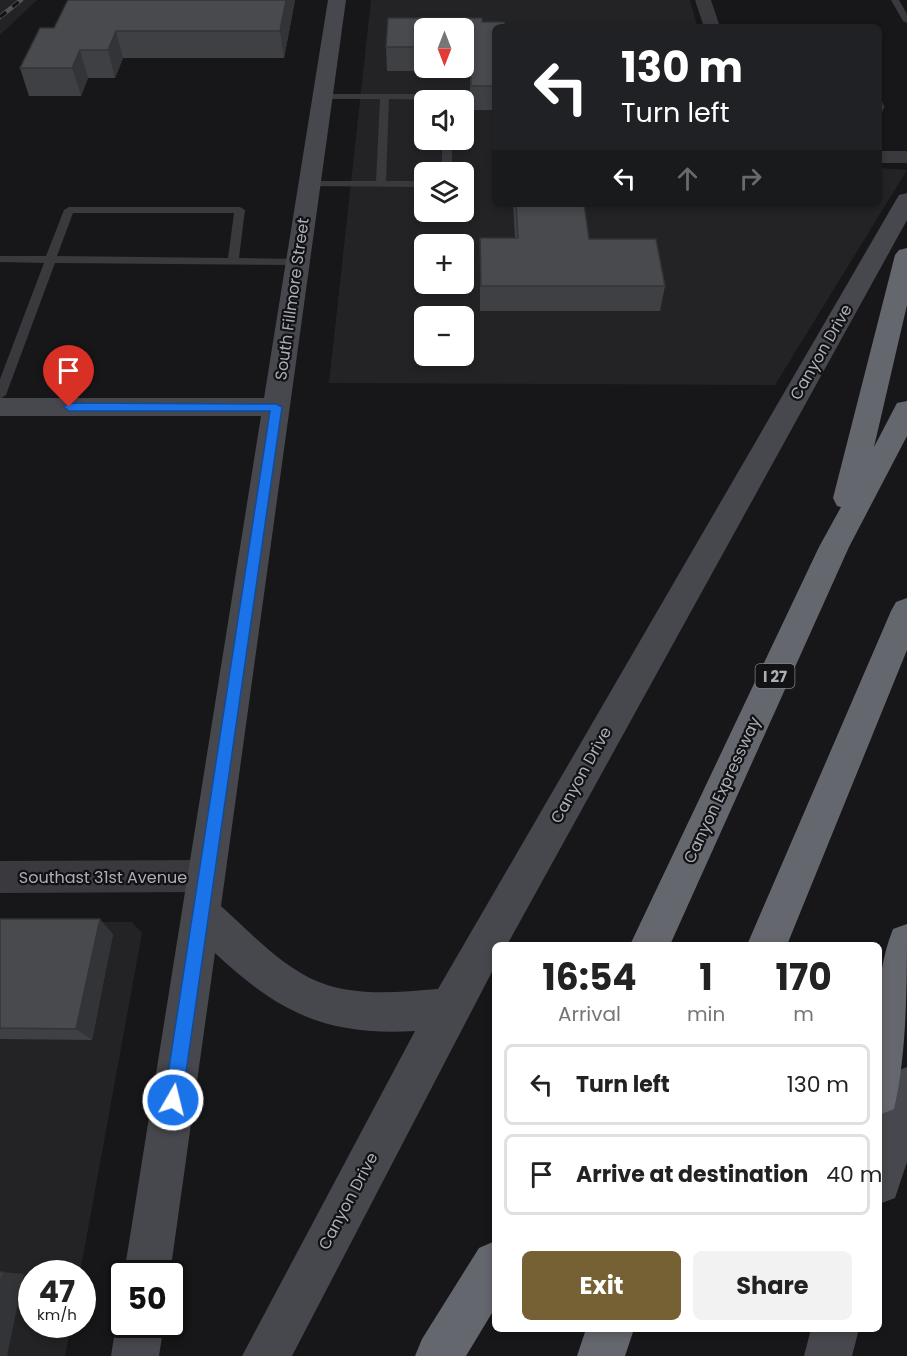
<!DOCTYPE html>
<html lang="en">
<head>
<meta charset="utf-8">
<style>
  :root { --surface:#fff; --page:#f2f2f2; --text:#222; --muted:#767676; --line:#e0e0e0; --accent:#766134 }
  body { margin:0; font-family:Poppins,sans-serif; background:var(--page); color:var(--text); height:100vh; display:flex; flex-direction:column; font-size:22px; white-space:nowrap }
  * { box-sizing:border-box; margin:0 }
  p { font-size:20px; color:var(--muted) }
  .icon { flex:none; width:33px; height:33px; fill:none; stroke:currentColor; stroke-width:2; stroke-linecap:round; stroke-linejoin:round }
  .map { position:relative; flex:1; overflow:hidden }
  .panel { position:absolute; left:492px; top:942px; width:390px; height:390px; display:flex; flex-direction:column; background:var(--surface); border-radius:9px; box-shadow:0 3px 9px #0003 }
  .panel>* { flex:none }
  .banner { position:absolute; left:492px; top:24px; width:390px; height:183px; border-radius:9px; box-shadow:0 3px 9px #0003; background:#202124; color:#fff; overflow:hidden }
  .needle { width:39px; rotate:180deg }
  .fabs { position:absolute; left:414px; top:18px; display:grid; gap:12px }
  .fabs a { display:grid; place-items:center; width:60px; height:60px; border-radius:9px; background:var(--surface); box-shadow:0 3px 9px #0003; font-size:30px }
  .speed { position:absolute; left:18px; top:1260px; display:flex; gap:12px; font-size:30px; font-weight:700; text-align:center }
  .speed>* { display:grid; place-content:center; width:78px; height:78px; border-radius:50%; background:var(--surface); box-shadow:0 3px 9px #0003; line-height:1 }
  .speed small { font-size:15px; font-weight:400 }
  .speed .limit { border:3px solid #111; border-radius:9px; background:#fff; color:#111 }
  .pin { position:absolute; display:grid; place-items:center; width:51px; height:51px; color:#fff; margin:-62px -26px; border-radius:50% 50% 50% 0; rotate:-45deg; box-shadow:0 0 6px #0007 }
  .pin .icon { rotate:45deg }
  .me { position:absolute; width:66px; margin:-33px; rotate:8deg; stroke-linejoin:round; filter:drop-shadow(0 0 4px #0008) }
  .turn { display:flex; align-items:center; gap:21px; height:126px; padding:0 30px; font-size:27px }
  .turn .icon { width:78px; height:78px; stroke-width:2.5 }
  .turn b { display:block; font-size:42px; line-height:51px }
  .lanes { display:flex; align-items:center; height:57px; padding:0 30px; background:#0003; justify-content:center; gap:30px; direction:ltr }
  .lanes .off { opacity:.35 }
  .eta { display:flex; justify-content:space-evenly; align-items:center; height:102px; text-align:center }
  .eta b { font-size:36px; font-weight:700; line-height:42px }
  .action { display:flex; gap:12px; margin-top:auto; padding:12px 30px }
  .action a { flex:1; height:69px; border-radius:9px; background:var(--accent); color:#fff; font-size:24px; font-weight:700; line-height:69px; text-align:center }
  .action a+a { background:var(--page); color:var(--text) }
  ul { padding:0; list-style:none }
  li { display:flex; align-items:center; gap:18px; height:81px; margin:0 12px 9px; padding:0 18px; border:3px solid var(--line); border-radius:9px }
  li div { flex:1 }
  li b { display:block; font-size:22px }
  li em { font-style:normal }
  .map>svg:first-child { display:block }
  .built { fill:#232326; fill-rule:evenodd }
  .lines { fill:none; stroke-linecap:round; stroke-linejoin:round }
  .lane { fill:#39393e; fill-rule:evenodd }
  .street { fill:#39393e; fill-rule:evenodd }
  .secondary { fill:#47484d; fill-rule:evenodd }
  .highway { fill:#65676e; fill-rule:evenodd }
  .rail-casing { stroke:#525358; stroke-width:4.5 }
  .rail { stroke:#121214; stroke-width:3; stroke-dasharray:8; stroke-linecap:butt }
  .wall { fill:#3f4043; fill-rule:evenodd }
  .shaded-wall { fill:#333437 }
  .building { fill:#494a4e; stroke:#333437; stroke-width:1.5 }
  .route { fill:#1a73e8; stroke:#114b97; stroke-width:1.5 }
  .labels { text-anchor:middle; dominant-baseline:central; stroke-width:4.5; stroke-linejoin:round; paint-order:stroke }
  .shield { fill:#121214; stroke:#7d8086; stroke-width:1.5 }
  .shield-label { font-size:15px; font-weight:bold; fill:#abafb7 }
  .street-label { font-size:16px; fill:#abafb7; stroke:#121214 }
</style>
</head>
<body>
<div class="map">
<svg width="907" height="1356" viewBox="0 0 907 1356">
  <rect width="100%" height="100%" fill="#171719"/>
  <!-- built -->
  <path class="built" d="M 0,0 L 37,0 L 0,35 Z
    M 371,0 L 690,0 L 697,27 L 495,27 L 495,204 L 879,204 L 879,168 L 907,170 L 775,385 L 329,383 ZM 424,28 L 464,28 L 464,68 L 424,68 ZM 424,100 L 464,100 L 464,140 L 424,140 ZM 424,172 L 464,172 L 464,212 L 424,212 ZM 424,244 L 464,244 L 464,284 L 424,284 ZM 424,316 L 464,316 L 464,356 L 424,356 Z
    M 0,922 L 132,922 L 142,933 L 80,1273 L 32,1274 L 32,1324 L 71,1325 L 65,1356 L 0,1356 Z"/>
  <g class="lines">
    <!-- lane -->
    <path class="lane" d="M 891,0 L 899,0 L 907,14 L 907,23 L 903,21 Z
      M 320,94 L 451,94 L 452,100 L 389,99 L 386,181 L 424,181 L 424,187 L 305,186 L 304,184 L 309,181 L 376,181 L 380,99 L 323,99 L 318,96 Z
      M 442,140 L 452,140 L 452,172 L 442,172 Z
      M 69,207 L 240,207 L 245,210 L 239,258 L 298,259 L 303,262 L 298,265 L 55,263 L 6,395 L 0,399 L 0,379 L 44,263 L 0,262 L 0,256 L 46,256 L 64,210 ZM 73,213 L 234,213 L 228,258 L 57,256 Z"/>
    <!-- street -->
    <path class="street" d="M 695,0 L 711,0 L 720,27 L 704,27 Z
      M 879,151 L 907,151 L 907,163 L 879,163 Z
      M 206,860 L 218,865 L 223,876 L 218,887 L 206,892 L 0,893 L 0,861 Z"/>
    <!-- secondary -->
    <path class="secondary" d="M 328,0 L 346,0 L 221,906 C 251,933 282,967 319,982 C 356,997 399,992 438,989 L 896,200 L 899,195 L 907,193 L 907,220 L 507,945 L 495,945 L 495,966 L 292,1356 L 242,1356 L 415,1031 C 326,1036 279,1013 215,953 L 170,1274 L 124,1274 L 261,416 L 0,416 L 0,398 L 264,398 Z
      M 907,1067 L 907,1162 L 895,1198 L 879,1204 L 879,1110 L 892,1073 Z
      M 122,1311 L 122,1324 L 164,1324 L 159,1356 L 111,1356 L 116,1324 Z
      M 811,1329 L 859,1329 L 852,1356 L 804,1356 Z"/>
    <!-- highway -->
    <path class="highway" d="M 907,248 L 907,305 L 874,447 L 897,403 L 907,401 L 907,436 L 849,547 L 670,945 L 630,945 L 819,547 L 841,507 L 837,506 L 833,498 L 895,255 L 899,250 Z
      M 907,598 L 907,650 L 787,945 L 747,945 L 891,611 L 896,602 Z
      M 907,924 C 907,982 907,1055 894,1109 L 879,1115 C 879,1055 870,986 893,929 Z
      M 495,1241 L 495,1308 L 466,1356 L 415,1356 L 422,1339 L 479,1248 Z
      M 586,1329 L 634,1329 L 625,1356 L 577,1356 Z"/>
    <defs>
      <path id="rail" d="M 0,17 L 21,0"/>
    </defs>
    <!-- rail casing -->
    <use href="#rail" class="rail-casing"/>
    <!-- rail -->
    <use href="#rail" class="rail"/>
  </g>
  <!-- wall -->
  <path class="wall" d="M 295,0 L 284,58 L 123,58 L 115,78 L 88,78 L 81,96 L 29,96 L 20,68 L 54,28 Z
    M 388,18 L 482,18 L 482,22 L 504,22 L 505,27 L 495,27 L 495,110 L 470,110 L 470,71 L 387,71 L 386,47 ZM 424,28 L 464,28 L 464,68 L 424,68 Z
    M 879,97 L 884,107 L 879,120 Z
    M 513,204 L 584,204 L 589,239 L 665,286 L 660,311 L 480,311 L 480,238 L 515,238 Z
    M 0,919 L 113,934 L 92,1040 L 0,1039 Z"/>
  <!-- shaded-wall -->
  <path class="shaded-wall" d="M 286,0 L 295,0 L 284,58 L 280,31 Z
    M 116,31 L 123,58 L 115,78 L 108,50 Z
    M 80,50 L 88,78 L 81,96 L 72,68 Z
    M 100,919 L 113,934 L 92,1040 L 76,1029 Z
    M 3,1272 L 24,1274 L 7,1356 L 0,1356 L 0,1288 Z"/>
  <!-- building -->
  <path class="building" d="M 68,0 L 286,0 L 280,31 L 116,31 L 108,50 L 80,50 L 72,68 L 20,68 L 40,28 L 54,28 Z
    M 388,18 L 482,18 L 482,22 L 504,22 L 505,27 L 495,27 L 495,86 L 471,86 L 470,47 L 464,47 L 464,28 L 424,28 L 424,47 L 386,47 Z
    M 879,97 L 884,107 L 879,107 Z
    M 516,204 L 584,204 L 589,239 L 656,239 L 665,286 L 481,286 L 480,238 L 518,238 Z
    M 0,919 L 100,919 L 76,1029 L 0,1028 Z
    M 0,1272 L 3,1272 L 0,1288 Z"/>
  <!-- route -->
  <path class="route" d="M 69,403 L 276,404 L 282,407 L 182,1100 L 179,1106 L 173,1109 L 167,1106 L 164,1100 L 270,411 L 69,411 L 64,407 Z"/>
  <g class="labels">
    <!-- shield labels -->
    <rect class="shield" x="755.5" y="664" width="39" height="24" rx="4.5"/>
    <g class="shield-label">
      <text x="775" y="676">I 27</text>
    </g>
    <!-- street labels -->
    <g class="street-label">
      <text transform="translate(292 299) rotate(-82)">South Fillmore Street</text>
      <text transform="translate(821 352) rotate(-60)">Canyon Drive</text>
      <text transform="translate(581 775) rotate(-61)">Canyon Drive</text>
      <text transform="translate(722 790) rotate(-65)">Canyon Expressway</text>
      <text x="103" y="877">Southast 31st Avenue</text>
      <text transform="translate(348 1201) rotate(-62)">Canyon Drive</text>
    </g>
  </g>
</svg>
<div class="fabs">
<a><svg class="needle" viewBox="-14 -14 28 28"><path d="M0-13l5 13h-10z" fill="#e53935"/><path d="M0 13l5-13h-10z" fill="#767676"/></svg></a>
<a><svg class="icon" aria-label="sound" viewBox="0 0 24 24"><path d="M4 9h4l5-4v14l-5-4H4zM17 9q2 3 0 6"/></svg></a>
<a><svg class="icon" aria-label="layers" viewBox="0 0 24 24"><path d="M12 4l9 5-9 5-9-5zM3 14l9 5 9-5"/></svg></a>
<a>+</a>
<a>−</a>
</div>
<div class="speed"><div>47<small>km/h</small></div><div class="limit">50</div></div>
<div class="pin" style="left:69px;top:407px;background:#d93025"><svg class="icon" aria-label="arrive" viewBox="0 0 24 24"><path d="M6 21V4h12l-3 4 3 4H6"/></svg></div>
<svg class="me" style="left:173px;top:1100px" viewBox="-20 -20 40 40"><circle r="17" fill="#1a73e8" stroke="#fff" stroke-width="3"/><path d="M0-11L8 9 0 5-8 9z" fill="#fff"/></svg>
<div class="banner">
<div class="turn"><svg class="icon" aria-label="left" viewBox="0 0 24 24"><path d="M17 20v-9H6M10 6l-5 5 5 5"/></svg><div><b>130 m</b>Turn left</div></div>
<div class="lanes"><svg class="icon" aria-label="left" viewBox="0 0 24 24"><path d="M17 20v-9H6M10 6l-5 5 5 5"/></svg><svg class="icon off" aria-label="ahead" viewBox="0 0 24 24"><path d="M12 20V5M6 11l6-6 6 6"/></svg><svg class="icon off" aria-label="right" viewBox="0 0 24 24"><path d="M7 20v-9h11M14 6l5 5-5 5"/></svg></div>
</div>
<section class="panel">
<div class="eta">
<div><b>16:54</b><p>Arrival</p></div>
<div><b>1</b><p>min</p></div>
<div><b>170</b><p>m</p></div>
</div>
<ul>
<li><svg class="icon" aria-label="left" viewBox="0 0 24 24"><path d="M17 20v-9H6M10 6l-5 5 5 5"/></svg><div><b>Turn left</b></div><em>130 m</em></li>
<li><svg class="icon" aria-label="arrive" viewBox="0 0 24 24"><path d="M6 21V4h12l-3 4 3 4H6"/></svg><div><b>Arrive at destination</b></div><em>40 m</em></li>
</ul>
<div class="action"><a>Exit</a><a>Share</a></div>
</section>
</div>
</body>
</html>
